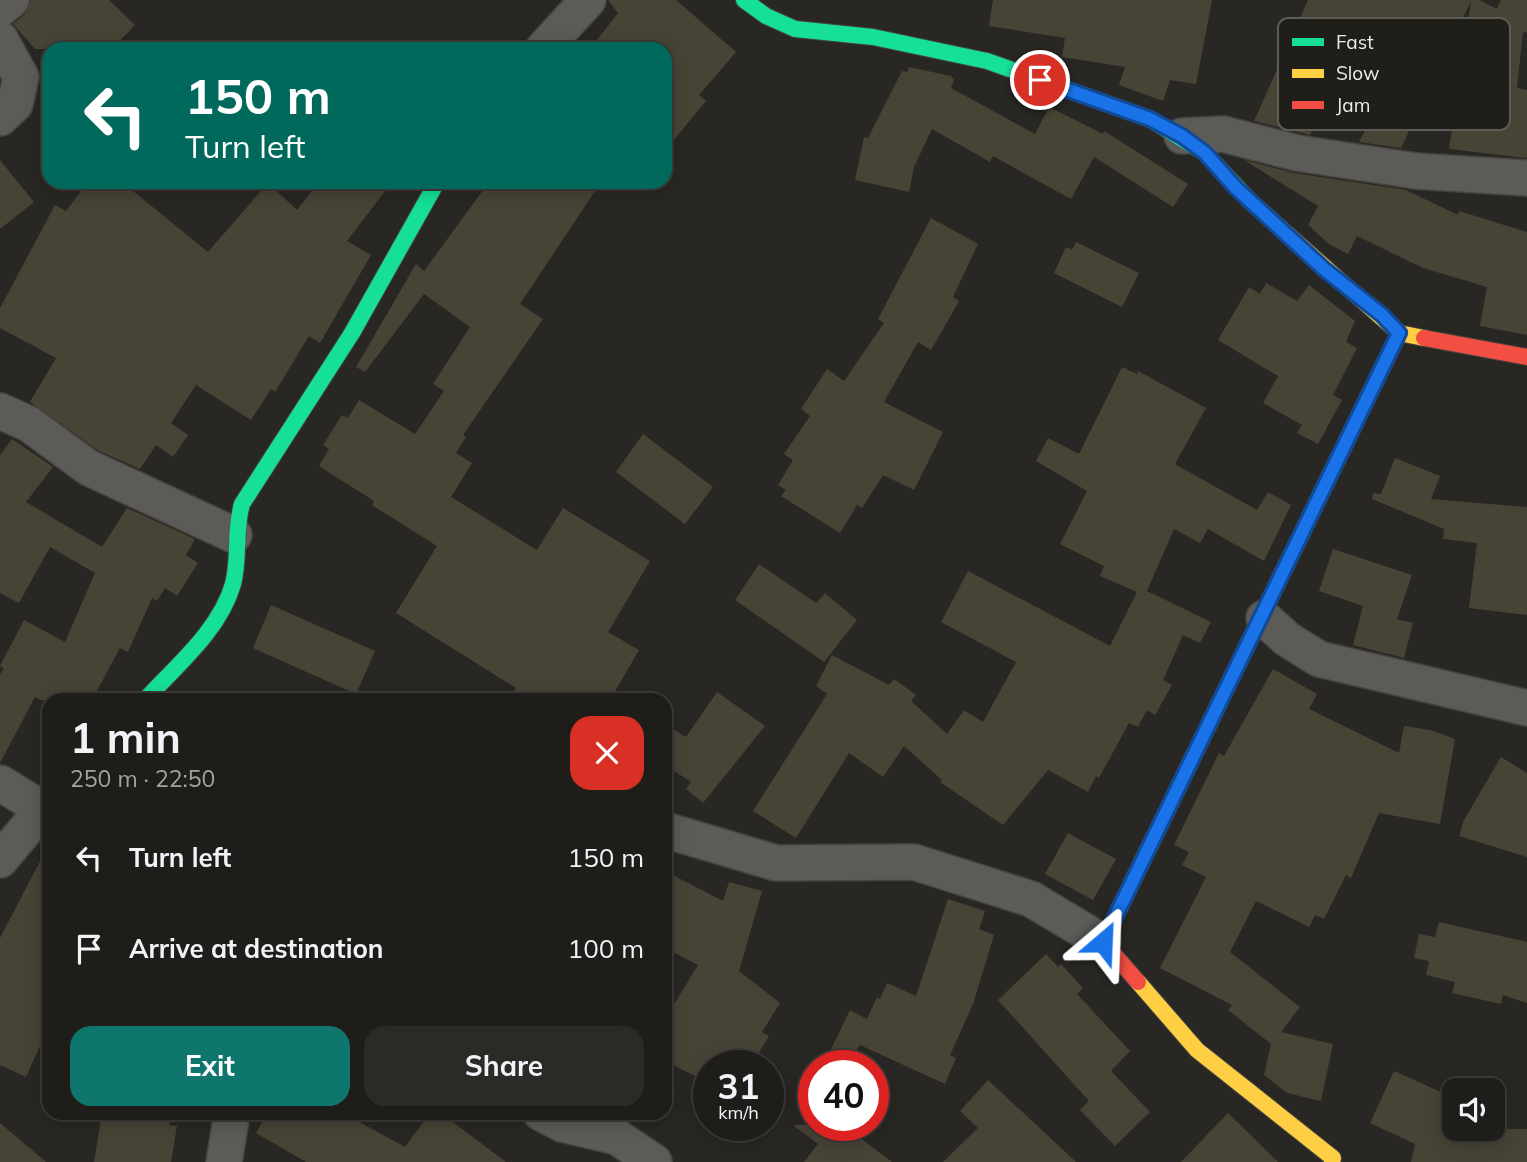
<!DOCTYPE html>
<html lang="en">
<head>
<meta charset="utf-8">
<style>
  :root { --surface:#1e1d1a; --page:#2b2a27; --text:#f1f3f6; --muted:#a1a2a2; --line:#3c3b39; --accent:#0f766e }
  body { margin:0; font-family:Mulish,sans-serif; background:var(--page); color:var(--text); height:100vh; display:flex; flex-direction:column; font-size:26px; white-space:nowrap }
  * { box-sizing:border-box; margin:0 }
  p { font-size:23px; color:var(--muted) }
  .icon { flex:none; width:38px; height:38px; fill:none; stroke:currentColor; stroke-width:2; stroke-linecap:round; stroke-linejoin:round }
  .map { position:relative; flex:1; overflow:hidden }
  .drawer { position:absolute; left:42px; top:693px; width:630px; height:427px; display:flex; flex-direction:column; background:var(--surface); border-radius:21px; box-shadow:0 4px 18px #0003,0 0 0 2px var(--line) }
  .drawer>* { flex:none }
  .top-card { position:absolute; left:42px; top:42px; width:630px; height:147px; border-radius:21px; box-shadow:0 4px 18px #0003,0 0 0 2px var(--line); background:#00695c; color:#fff; overflow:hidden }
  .tools { position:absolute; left:1442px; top:1078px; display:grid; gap:14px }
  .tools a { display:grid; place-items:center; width:63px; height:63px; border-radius:14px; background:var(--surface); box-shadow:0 4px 18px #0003,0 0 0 2px var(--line); font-size:35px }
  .speed { position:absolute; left:693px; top:1050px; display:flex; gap:14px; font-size:35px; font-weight:700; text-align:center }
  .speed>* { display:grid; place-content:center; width:91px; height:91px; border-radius:50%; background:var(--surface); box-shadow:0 4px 18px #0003,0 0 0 2px var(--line); line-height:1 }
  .speed small { font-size:18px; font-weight:400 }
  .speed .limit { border:10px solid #d22; background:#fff; color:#111 }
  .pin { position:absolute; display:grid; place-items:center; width:60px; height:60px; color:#fff; margin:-30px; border:4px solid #fff; border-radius:50%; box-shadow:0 2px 7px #0007 }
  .me { position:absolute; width:77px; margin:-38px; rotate:26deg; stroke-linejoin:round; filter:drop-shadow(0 0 5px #0008) }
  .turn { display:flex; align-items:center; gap:24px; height:147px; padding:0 28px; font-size:32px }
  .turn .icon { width:91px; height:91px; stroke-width:2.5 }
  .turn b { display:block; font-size:49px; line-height:60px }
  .round { display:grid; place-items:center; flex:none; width:74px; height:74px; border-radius:21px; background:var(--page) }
  .headline { display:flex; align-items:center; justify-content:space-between; height:119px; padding:0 28px }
  h1 { font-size:42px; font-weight:700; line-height:52px }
  .primary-button { display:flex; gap:14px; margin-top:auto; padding:14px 28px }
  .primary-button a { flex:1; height:80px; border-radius:21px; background:var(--accent); color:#fff; font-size:28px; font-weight:700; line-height:80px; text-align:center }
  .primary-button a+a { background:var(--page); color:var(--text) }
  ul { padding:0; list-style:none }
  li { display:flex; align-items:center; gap:21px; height:91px; padding:0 28px }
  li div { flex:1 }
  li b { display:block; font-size:26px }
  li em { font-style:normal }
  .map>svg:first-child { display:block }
  .building { fill:#474436 }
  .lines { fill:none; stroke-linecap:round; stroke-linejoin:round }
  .street-casing { stroke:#454441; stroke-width:38 }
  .fast-casing { stroke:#454441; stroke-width:18 }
  .slow-casing { stroke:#454441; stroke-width:18 }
  .jam-casing { stroke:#454441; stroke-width:18 }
  .street { stroke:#5c5b58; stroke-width:35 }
  .fast { stroke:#16e098; stroke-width:16 }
  .slow { stroke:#ffcf43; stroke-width:16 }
  .jam { stroke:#f24e42; stroke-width:16 }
  .route-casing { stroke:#114b97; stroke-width:18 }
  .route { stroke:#1a73e8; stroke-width:12 }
  .key { fill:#201e18; stroke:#5e5c56; stroke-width:2 }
  .key-label { font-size:19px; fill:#edece8 }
</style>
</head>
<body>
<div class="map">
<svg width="1527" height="1162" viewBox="0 0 1527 1162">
  <rect width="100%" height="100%" fill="#282723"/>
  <!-- building -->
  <path class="building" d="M 31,0 L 109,0 L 135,25 L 112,49 L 35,49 L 13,24 L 24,15 Z
    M 608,0 L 676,0 L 736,52 L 699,95 L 706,101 L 665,151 L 665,49 L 590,49 L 618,13 Z
    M 993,0 L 1212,0 L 1196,84 L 1170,80 L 1163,101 L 1119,85 L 1125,67 L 1062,57 L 1065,38 L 989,26 Z
    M 1308,0 L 1479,0 L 1497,9 L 1501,0 L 1527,0 L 1527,33 L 1523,31 L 1517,88 L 1527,90 L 1527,158 L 1449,149 L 1471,1 L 1401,148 L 1359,142 L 1366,128 L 1324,108 L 1310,135 L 1254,121 Z
    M 909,67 L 951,76 L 954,80 L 951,88 L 1035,134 L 1049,107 L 1103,134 L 1104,131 L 1188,184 L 1173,207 L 1094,157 L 1071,199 L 993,156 L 990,162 L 932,129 L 914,167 L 909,192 L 855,180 L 864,137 L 868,138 L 902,71 L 907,72 Z
    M 0,160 L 34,202 L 0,229 Z
    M 1244,160 L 1294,173 L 1406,190 L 1458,215 L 1459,211 L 1527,232 L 1527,335 L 1480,326 L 1487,287 L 1423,268 L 1357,236 L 1348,254 L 1329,244 L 1308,225 L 1318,206 Z
    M 88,182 L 122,182 L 208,252 L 268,183 L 297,210 L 319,182 L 392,182 L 347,241 L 371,255 L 320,343 L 309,336 L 275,392 L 271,389 L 251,420 L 196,385 L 171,423 L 188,435 L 173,457 L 156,445 L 140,469 L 99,451 L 30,402 L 56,358 L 0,328 L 0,308 L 55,205 L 66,211 Z
    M 489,182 L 601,182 L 520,304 L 543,319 L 463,435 L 466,437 L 456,453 L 472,463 L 451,497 L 537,550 L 563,508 L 650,561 L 608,632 L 639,650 L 610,700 L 510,700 L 516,688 L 396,613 L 437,546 L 372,505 L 374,501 L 319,466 L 329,449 L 323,445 L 342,415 L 348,418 L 359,400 L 415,434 L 444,391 L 433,384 L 470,327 L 424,294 L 365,372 L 356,367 L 416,264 L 424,271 Z
    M 931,218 L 978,244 L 953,297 L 959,301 L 931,350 L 918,342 L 884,402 L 943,432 L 914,490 L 883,475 L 862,508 L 857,505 L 840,533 L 781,496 L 786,490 L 778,485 L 793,460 L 784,454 L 810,416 L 801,409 L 827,369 L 844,381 L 884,323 L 878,319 Z
    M 1076,242 L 1139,273 L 1122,307 L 1054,273 L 1066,247 L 1072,250 Z
    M 1266,283 L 1297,301 L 1309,285 L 1355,321 L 1346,342 L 1357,348 L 1333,395 L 1342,400 L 1318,444 L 1297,433 L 1302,425 L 1263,403 L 1278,376 L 1218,340 L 1249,287 L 1260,294 Z
    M 1122,367 L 1137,374 L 1138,371 L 1206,408 L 1175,464 L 1257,510 L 1268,492 L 1291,505 L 1264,561 L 1208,529 L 1200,543 L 1174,529 L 1147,591 L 1211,622 L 1200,643 L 1183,635 L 1163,680 L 1172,685 L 1155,715 L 1147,710 L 1138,727 L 1129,723 L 1099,778 L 1096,776 L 1088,792 L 1048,770 L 1003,825 L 940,782 L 942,780 L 904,746 L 883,777 L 849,753 L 796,838 L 753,811 L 827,694 L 816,686 L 832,655 L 889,685 L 894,679 L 916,695 L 911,701 L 947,734 L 964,710 L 983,722 L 1016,662 L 941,622 L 968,571 L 1110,646 L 1137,592 L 1100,576 L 1104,566 L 1060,544 L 1087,491 L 1036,461 L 1048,438 L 1079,454 Z
    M 643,434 L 713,487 L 685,524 L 616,472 Z
    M 12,439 L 53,467 L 26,502 L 102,547 L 127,508 L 195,539 L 186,555 L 198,563 L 177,596 L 165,588 L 157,601 L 152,598 L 128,652 L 120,648 L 92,700 L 41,700 L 35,697 L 0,763 L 0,675 L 4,668 L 0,666 L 24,620 L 65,642 L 95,573 L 50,547 L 19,603 L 0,593 L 0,455 Z
    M 1395,458 L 1440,476 L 1431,499 L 1527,507 L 1527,615 L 1469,608 L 1477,543 L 1443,539 L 1444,529 L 1372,499 L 1373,493 L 1381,494 Z
    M 1333,549 L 1412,575 L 1397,619 L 1413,623 L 1404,658 L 1353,645 L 1363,606 L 1319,591 Z
    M 759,564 L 816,603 L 825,593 L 857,620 L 824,662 L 735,600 Z
    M 271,605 L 375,651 L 356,694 L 253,648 Z
    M 1273,669 L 1317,694 L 1309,709 L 1399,753 L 1404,726 L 1430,730 L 1455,739 L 1440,824 L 1379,813 L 1351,878 L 1346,875 L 1324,919 L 1315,915 L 1309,927 L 1256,901 L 1230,952 L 1300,1007 L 1281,1032 L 1333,1044 L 1321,1101 L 1287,1093 L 1264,1075 L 1271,1044 L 1228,1010 L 1232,1005 L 1160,968 L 1206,877 L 1182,865 L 1189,852 L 1174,845 L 1219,753 L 1224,756 Z
    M 717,692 L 765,726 L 703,803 L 686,789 L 691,782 L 665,765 L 665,724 L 686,737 Z
    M 1501,757 L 1527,773 L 1527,857 L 1459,836 L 1464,820 Z
    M 1068,833 L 1116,859 L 1093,900 L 1045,874 Z
    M 49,844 L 49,1026 L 26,1077 L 0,1065 L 0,938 Z
    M 665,871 L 723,901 L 729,882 L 762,891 L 739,971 L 780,1003 L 762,1032 L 769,1036 L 751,1066 L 709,1066 L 709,1083 L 665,1061 L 665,1019 L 698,965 L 665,948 Z
    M 948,899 L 985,911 L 979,929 L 994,935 L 973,1004 L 950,1055 L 956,1058 L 945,1084 L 860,1045 L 847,1066 L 823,1066 L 850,1010 L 867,1019 L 877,997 L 880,999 L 887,983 L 916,996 Z
    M 1439,922 L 1527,942 L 1527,1003 L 1503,995 L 1501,1004 L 1452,993 L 1455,982 L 1426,975 L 1429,961 L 1414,958 L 1419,934 L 1435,937 Z
    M 1046,954 L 1058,967 L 1061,964 L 1083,988 L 1077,994 L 1130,1051 L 1111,1071 L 1150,1112 L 1115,1146 L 1080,1110 L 1089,1101 L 998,1000 Z
    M 1394,1071 L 1454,1098 L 1454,1129 L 1527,1129 L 1527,1162 L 1411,1162 L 1415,1144 L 1370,1123 Z
    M 988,1080 L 1076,1162 L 943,1162 L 978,1128 L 960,1111 Z
    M 102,1113 L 174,1113 L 169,1125 L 177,1126 L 171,1162 L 94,1162 Z
    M 267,1113 L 343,1113 L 405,1147 L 430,1113 L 441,1113 L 506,1162 L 306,1162 L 256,1133 Z
    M 1228,1113 L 1278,1162 L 1181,1162 Z
    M 0,1123 L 46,1162 L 0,1162 Z
    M 793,1125 L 843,1125 L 892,1162 L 804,1162 L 818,1144 Z"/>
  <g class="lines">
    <defs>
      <path id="street" d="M 0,9 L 11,0
        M 0,39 L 21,77 L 15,104 L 0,118
        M 543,49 L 588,0
        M 1182,136 L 1223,134 L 1297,153 L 1416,171 L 1527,178
        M 0,411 L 29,424 L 89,468 L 234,535
        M 1264,618 L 1287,639 L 1319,659 L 1527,708
        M 0,783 L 49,813
        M 665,830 L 776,863 L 914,862 L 1031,899 L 1103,942
        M 0,860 L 49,802
        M 541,1113 L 562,1124 L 617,1137 L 654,1162
        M 224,1162 L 232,1113"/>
      <path id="fast" d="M 744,0 L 766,16 L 795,29 L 873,37 L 987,61 L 1150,119 L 1205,153 L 1250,201
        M 145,700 C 176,666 220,630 233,584 C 240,558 234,531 242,504 L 352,333 L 437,182
        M 1180,784 L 1399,333"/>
      <path id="slow" d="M 1250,201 L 1399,333 L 1424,338
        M 1138,982 L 1197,1050 L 1333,1158 L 1332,1162"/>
      <path id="jam" d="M 1424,338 L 1527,357
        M 1138,982 L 1103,942 L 1180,784"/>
    </defs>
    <!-- street casing -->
    <use href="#street" class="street-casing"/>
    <!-- fast casing -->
    <use href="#fast" class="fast-casing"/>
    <!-- slow casing -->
    <use href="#slow" class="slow-casing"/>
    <!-- jam casing -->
    <use href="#jam" class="jam-casing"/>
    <!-- street -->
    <use href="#street" class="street"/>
    <!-- fast -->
    <use href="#fast" class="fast"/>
    <!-- slow -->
    <use href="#slow" class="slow"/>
    <!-- jam -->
    <use href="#jam" class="jam"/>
  </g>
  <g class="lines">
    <defs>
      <path id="route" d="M 1040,80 L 1150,119 L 1182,136 L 1205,153 L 1236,188 L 1324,269 L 1382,315 L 1399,333 L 1103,942"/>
    </defs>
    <!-- route casing -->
    <use href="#route" class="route-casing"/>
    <!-- route -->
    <use href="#route" class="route"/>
  </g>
  <!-- legend -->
  <rect x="1278" y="18" width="232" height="112" rx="10" class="key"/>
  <rect x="1292" y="38" width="32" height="8" fill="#16e098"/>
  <rect x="1292" y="69" width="32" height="9" fill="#ffcf43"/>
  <rect x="1292" y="101" width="32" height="8" fill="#f24e42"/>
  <g class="key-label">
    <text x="1336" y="49">Fast</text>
    <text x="1336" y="80">Slow</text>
    <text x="1336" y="112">Jam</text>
  </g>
</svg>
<div class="tools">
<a><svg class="icon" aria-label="sound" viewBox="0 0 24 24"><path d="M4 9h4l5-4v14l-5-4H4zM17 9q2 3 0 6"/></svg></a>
</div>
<div class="speed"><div>31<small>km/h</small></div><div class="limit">40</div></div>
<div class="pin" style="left:1040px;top:80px;background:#d93025"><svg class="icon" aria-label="arrive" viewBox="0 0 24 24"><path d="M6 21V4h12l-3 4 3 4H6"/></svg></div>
<svg class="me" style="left:1103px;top:942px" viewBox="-20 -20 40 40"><path d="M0-17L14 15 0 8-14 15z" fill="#1a73e8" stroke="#fff" stroke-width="4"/></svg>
<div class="top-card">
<div class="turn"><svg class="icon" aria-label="left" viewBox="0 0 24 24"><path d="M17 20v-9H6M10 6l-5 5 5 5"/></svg><div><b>150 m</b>Turn left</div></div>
</div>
<section class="drawer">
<div class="headline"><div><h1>1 min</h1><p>250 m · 22:50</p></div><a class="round" style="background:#d93025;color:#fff"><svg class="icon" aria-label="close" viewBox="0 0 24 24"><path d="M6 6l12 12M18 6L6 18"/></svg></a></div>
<ul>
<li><svg class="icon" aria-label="left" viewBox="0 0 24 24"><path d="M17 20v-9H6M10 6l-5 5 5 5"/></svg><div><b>Turn left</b></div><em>150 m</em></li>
<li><svg class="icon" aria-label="arrive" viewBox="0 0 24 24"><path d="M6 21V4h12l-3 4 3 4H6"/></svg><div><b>Arrive at destination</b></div><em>100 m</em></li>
</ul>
<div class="primary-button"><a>Exit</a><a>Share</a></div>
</section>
</div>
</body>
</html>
